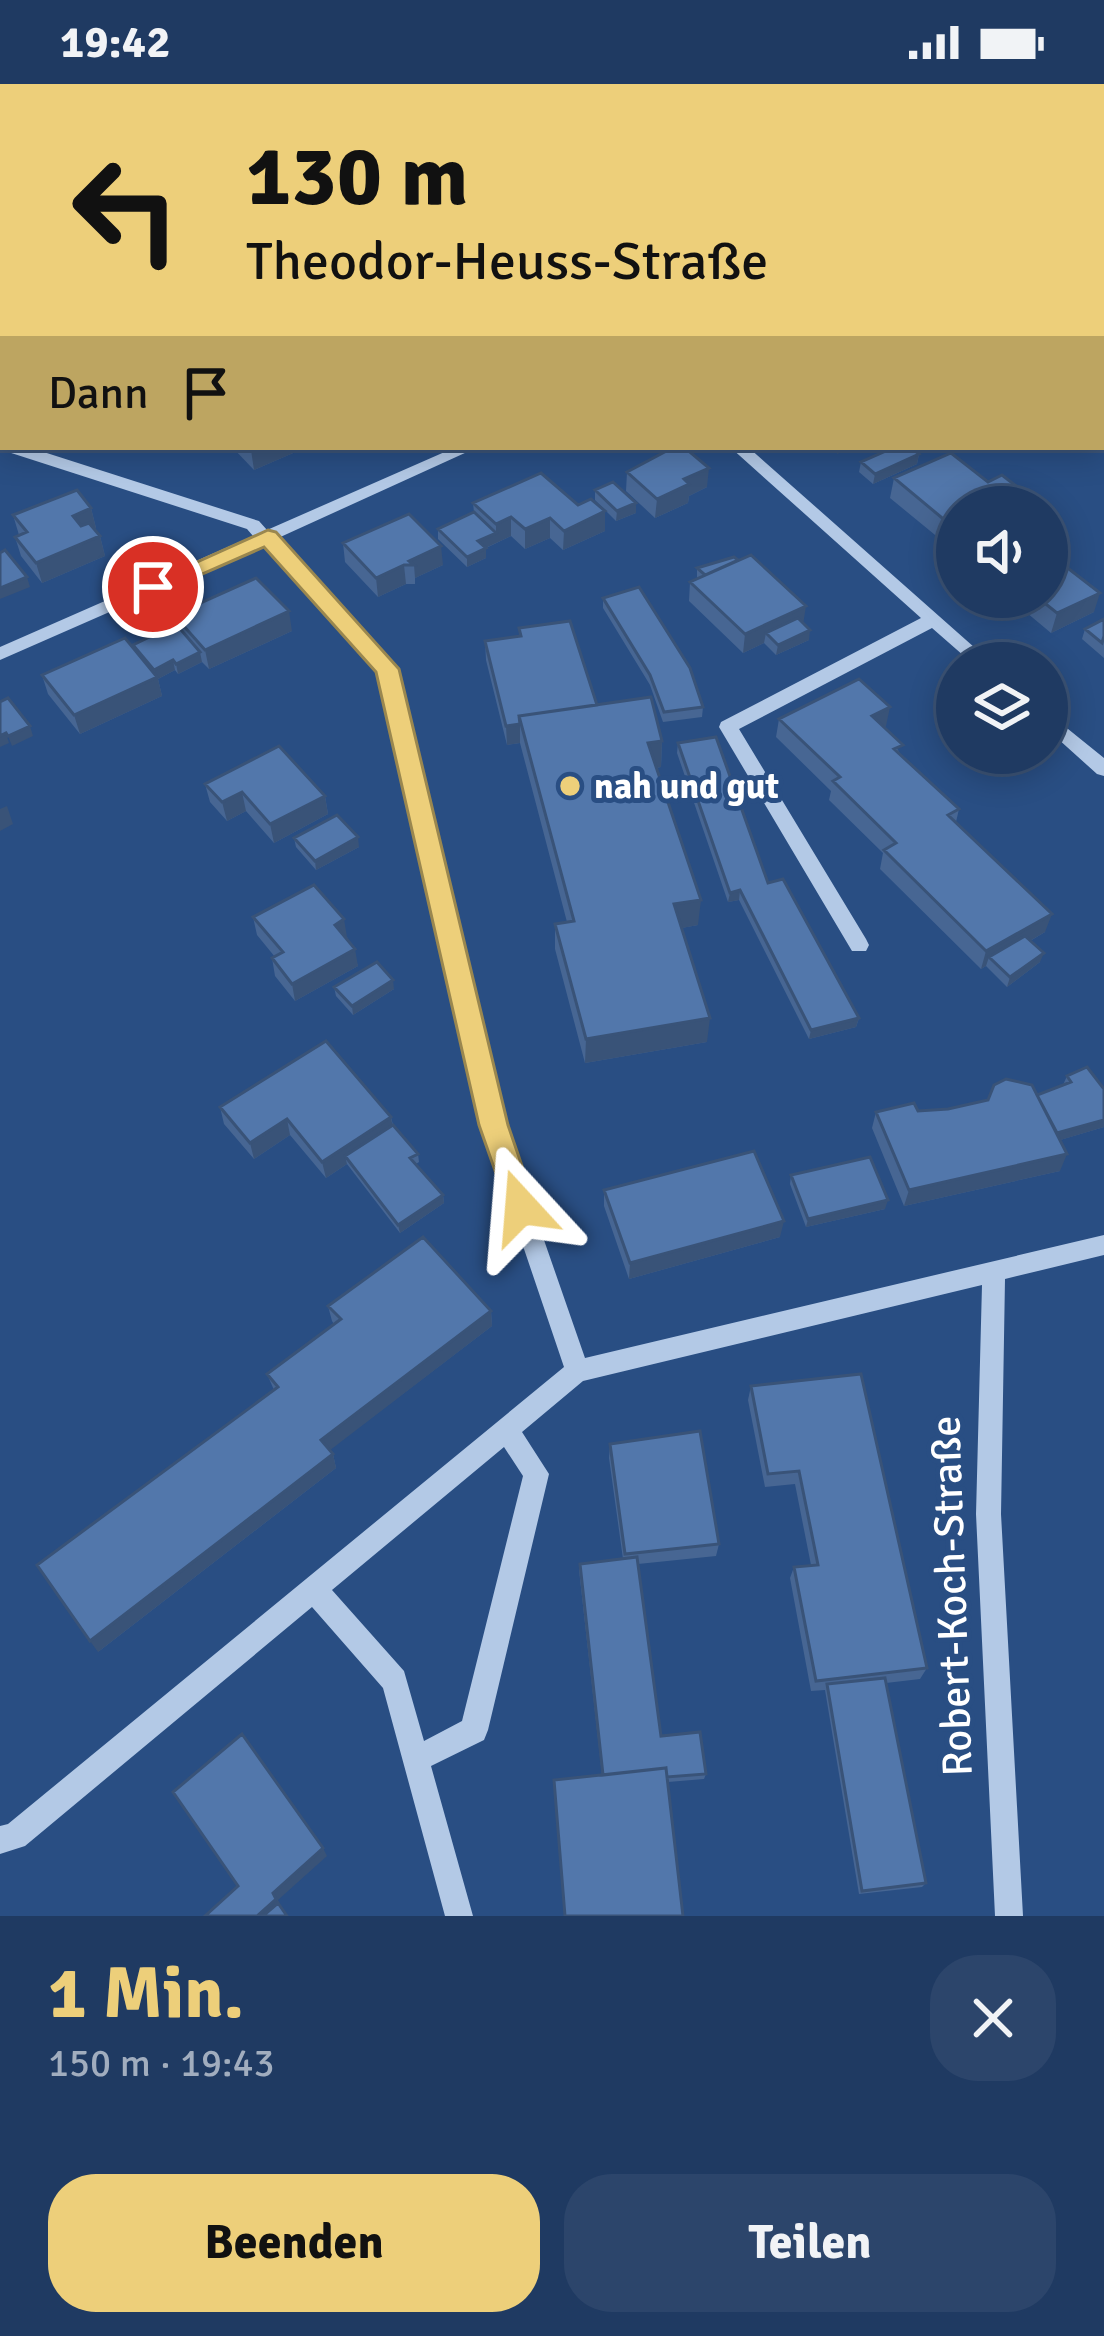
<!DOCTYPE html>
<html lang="de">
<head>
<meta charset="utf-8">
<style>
  :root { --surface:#1f3a62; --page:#2c456b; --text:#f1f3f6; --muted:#a1adbe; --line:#3c5477; --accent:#edcf7a }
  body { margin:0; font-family:Signika,sans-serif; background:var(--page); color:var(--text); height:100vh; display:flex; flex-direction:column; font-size:45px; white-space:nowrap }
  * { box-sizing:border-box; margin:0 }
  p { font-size:39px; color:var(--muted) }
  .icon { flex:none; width:66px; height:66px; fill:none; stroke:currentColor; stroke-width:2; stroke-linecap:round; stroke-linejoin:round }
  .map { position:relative; height:1832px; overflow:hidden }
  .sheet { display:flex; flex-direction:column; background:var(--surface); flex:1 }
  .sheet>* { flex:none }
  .banner { position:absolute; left:0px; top:0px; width:1104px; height:366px; box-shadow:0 6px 30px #0003,0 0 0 3px var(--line); background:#edcf7a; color:#111; overflow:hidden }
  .controls { position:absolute; left:936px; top:402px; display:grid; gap:24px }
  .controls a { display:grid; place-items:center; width:132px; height:132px; border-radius:50%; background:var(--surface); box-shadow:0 6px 30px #0003,0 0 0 3px var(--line); font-size:60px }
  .pin { position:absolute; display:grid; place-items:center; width:102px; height:102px; color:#fff; margin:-51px; border:6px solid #fff; border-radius:50%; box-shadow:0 3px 12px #0007 }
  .me { position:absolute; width:132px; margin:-66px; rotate:341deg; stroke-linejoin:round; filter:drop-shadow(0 0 9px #0008) }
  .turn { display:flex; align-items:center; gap:42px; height:252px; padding:0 48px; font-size:54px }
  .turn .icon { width:156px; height:156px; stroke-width:2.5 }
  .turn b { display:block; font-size:84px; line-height:102px }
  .then { display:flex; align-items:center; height:114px; padding:0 48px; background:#0003; gap:24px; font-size:45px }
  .round { display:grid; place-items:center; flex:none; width:126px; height:126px; border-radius:48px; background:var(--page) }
  .head { display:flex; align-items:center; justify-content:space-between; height:204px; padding:0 48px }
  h1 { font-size:72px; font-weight:700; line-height:90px; color:var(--accent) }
  .primary-button { display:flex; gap:24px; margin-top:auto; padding:24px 48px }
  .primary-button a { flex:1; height:138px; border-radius:48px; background:var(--accent); color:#111; font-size:48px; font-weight:700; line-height:138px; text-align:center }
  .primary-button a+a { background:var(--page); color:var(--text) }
  .status { display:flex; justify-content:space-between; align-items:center; height:84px; padding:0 60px; background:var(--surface); direction:ltr }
  .status svg { height:33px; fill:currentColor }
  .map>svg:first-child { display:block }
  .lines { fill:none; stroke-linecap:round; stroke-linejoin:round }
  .minor { fill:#b3c9e6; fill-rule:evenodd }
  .wall { fill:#476693 }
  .shaded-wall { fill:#395378 }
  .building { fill:#5277ab; stroke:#395378; stroke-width:3 }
  .route { fill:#edcf7a; stroke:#9a874f; stroke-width:3 }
  .poi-dot { fill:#edcf7a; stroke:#294e83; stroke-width:4.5 }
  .labels { text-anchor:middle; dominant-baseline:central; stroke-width:10; stroke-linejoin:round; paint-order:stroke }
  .poi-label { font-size:36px; font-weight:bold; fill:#fff; stroke:#294e83; text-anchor:start }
  .near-street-label { font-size:42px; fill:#fff; stroke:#294e83 }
</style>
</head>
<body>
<div class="status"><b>19:42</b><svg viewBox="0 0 49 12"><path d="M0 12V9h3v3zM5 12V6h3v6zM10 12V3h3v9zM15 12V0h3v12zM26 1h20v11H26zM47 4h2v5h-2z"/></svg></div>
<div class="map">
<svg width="1104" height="1832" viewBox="0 0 1104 1832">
  <rect width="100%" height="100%" fill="#294e83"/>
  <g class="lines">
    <!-- minor -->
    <path class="minor" d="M 92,0 L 106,0 L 105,3 L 91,3 Z
      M 422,0 L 436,0 L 436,3 L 422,3 Z
      M 750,0 L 766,0 L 747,3 Z
      M 1104,44 L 1104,54 L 1101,55 L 1101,45 Z
      M 3,52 L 3,60 L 0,61 L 0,53 Z
      M 3,257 L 3,267 L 0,268 L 0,258 Z
      M 3,363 L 28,363 L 259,437 L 267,446 L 456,363 L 478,363 L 276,455 L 396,585 L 504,1041 L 585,1274 L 1104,1151 L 1104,1171 L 1005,1195 L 1001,1430 L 1023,1832 L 995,1832 L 976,1430 L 982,1201 L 583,1297 L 522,1348 L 549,1390 L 488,1646 L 484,1656 L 431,1682 L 473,1832 L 445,1832 L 383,1604 L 312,1523 L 25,1762 L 0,1770 L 0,1742 L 8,1740 L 564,1283 L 482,1041 L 378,587 L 262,461 L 0,576 L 0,563 L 253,452 L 247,445 L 5,367 ZM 504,1363 L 523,1392 L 462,1637 L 424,1657 L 404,1587 L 332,1506 Z
      M 730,363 L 748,363 L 992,579 L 972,579 L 932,544 L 739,645 L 866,855 L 869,861 L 866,867 L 852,867 L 719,643 L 721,638 L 921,534 Z
      M 1047,628 L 1104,674 L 1104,692 L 1097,690 L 1047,645 Z"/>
  </g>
  <!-- wall -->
  <path class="wall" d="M 296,0 L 388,0 L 385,3 L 388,3 L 296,3 Z
    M 471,0 L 501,0 L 501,3 L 471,1 Z
    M 649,0 L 679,0 L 679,3 L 648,3 Z
    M 946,0 L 1004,0 L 1000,3 L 955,3 Z
    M 1104,97 L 1104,121 L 1101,120 L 1101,98 Z
    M 232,363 L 307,363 L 254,386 Z
    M 919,370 L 917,380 L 873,400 L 859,388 L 861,378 Z
    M 627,388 L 707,403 L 689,412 L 688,419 L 655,434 L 626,407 Z
    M 894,394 L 988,398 L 1025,409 L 1021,423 L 957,423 L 957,469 L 890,414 Z
    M 595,406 L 636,429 L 616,437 L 595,416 Z
    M 473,419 L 605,447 L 563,466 L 550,454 L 525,465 L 511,452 L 486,464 L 486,474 L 467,483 L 438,455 L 438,445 L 474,428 Z
    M 91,424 L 96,444 L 94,445 L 100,452 L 105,472 L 42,499 L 21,472 L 15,453 L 19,451 L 13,431 Z
    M 343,459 L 443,481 L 415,494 L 415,500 L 406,500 L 378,513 L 345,478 Z
    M 697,484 L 803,539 L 809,556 L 776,571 L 764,559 L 743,569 L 689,517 L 690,498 L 697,495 Z
    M 1008,513 L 1047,513 L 1094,528 L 1051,549 Z
    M 603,514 L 703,623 L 702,633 L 663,638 L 650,601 L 603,524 Z
    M 174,531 L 292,547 L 209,585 L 202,578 L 178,590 L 175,586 L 158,595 L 162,612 L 80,650 L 48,610 L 42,591 L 134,565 L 133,561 L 176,540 Z
    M 1104,535 L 1104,574 L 1082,555 L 1085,545 Z
    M 519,544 L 597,621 L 662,657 L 661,683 L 656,684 L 698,841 L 681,844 L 707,958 L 585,979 L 555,865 L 555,840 L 567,838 L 520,659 L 507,661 L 486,576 L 485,557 L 519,552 Z
    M 779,635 L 886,642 L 884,643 L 901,671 L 959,725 L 956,738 L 1045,848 L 1030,857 L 1040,878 L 1007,903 L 986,882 L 981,885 L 880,785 L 883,769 L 829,716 L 831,707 L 776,653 Z
    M 678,659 L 768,799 L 859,934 L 856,943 L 809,955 L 739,816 L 728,818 L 677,669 Z
    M 205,700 L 325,712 L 328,730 L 274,759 L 246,727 L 227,737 L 210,718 Z
    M 294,754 L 359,763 L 316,786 L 296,763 Z
    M 253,833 L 347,853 L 358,882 L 295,917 L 275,892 L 272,874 L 275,873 L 257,851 Z
    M 334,903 L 394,905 L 353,931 L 336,912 Z
    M 1067,992 L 1104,1005 L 1104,1043 L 1060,1056 L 1060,1087 L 904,1122 L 872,1044 L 876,1028 L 948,1025 L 1037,1011 L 1063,1001 Z
    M 220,1023 L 391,1033 L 393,1041 L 418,1070 L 419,1078 L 416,1080 L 443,1111 L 444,1119 L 400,1149 L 347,1080 L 326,1094 L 290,1051 L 254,1075 L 224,1040 Z
    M 791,1091 L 885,1125 L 806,1143 L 790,1100 Z
    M 604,1106 L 780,1153 L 629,1195 L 604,1122 Z
    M 328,1222 L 491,1227 L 492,1242 L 329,1366 L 333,1370 L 336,1384 L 98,1568 L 274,1306 L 267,1290 L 334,1240 L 332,1237 Z
    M 751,1302 L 927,1584 L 920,1595 L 886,1599 L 926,1799 L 922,1803 L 859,1810 L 825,1606 L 811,1607 L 790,1494 L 794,1483 L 811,1481 L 795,1400 L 765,1403 L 748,1316 Z
    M 610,1360 L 719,1460 L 716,1472 L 638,1480 L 661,1652 L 706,1690 L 704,1695 L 668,1698 L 602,1691 L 579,1486 L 580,1480 L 623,1475 L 609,1374 Z"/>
  <!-- shaded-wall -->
  <path class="shaded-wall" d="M 3,72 L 3,93 L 0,95 L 0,73 Z
    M 1104,150 L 1104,164 L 1101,168 L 1101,151 Z
    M 259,363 L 307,363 L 254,386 L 251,366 Z
    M 838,363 L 854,363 L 837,370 Z
    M 919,370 L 917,380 L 873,400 L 875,390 Z
    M 709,384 L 707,403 L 689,412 L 688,419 L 655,434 L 657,415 L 684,395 Z
    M 1025,409 L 1021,423 L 995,423 Z
    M 636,419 L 636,429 L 616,437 L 617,427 Z
    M 91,424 L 96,444 L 78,451 L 73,432 Z
    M 605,427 L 605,447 L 563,466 L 564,447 Z
    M 511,433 L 511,452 L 479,467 L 478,457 L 496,449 L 496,440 Z
    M 550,434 L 550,454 L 525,465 L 525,445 Z
    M 100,452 L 105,472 L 42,499 L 36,479 Z
    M 441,462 L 443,481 L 415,494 L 414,481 L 409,477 Z
    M 486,464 L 486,474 L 467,483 L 467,473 Z
    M 404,481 L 406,500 L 378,513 L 376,494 Z
    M 27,493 L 30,503 L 0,515 L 0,504 Z
    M 1100,509 L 1094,528 L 1051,549 L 1057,529 Z
    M 806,522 L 803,541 L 766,549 L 764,559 L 743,569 L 745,550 Z
    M 289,527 L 292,547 L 209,585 L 205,566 Z
    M 810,546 L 809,556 L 776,571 L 778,561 Z
    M 200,568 L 202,578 L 178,590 L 176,580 Z
    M 173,576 L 175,586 L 158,595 L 162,612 L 80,650 L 74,631 L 155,594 L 154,586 Z
    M 890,623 L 886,642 L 868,651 L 872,632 Z
    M 520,640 L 520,659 L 507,661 L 506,642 Z
    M 30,642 L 33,652 L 12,662 L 8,652 Z
    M 6,649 L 9,659 L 0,663 L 0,652 Z
    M 662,657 L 661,683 L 646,686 L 648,659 Z
    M 242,708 L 246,727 L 227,737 L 222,718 Z
    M 325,712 L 328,730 L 274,759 L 270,740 Z
    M 7,722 L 13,740 L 0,747 L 0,725 Z
    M 358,753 L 359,763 L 316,786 L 315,777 Z
    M 740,806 L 739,816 L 728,818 L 730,809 Z
    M 701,816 L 698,841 L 672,846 L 674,820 Z
    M 1052,830 L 1045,848 L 994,878 L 989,873 L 986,882 L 981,885 L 986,867 Z
    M 344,835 L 347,853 L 338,859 L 335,841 Z
    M 355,865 L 358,882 L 295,917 L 292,900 Z
    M 1044,869 L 1040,878 L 1007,903 L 1010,893 Z
    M 393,896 L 394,905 L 353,931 L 352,922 Z
    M 710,934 L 707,958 L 585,979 L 586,955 Z
    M 859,934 L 856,943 L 809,955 L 811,946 Z
    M 391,1033 L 394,1050 L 345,1072 L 347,1080 L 326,1094 L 322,1078 Z
    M 287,1035 L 290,1051 L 254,1075 L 250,1059 Z
    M 1104,1036 L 1104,1043 L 1047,1060 L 1051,1051 Z
    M 1067,1070 L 1060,1087 L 904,1122 L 909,1106 Z
    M 443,1111 L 444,1119 L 400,1149 L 398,1141 Z
    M 888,1116 L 885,1125 L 806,1143 L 808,1135 Z
    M 784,1137 L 780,1153 L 629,1195 L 630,1179 Z
    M 491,1227 L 492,1242 L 325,1370 L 321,1356 Z
    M 333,1370 L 336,1384 L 98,1568 L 90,1557 Z
    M 323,1764 L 327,1772 L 278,1816 L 281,1822 L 270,1832 L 257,1832 L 273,1809 Z"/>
  <!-- building -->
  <path class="building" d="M 130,0 L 188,0 L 188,3 L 134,3 Z
    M 798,0 L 862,0 L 870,3 L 794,3 Z
    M 1020,0 L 1044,0 L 1053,3 L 1016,3 Z
    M 3,273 L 3,292 L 0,288 L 0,274 Z
    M 1101,291 L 1104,293 L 1104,319 L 1101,321 Z
    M 674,363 L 684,363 L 709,384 L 684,395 L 689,400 L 657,415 L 627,388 Z
    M 895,363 L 910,363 L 919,370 L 875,390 L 861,378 Z
    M 951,369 L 988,398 L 1002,391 L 1025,409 L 995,423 L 957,423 L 957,440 L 953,443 L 894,394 Z
    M 541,389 L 578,421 L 591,415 L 605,427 L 564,447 L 550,434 L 525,445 L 511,433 L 496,440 L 473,419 Z
    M 613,398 L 636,419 L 617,427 L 595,406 Z
    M 77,406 L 91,424 L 73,432 L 81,442 L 89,439 L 100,452 L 36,479 L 15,453 L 27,448 L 13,431 Z
    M 474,428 L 496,449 L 478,457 L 486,464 L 467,473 L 438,445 Z
    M 409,430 L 441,462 L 409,477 L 414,481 L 404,481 L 376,494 L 343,459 Z
    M 5,466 L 27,493 L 0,504 L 0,469 Z
    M 1047,468 L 1100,509 L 1057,529 L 1037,513 L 1047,513 Z
    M 751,471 L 806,522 L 745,550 L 690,498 Z
    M 734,473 L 738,476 L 705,491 L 697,484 Z
    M 256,494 L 289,527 L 205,566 L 174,531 Z
    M 639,503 L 690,584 L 703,623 L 664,628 L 650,591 L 603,514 Z
    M 798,534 L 810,546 L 778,561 L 766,549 Z
    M 1104,535 L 1104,552 L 1102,559 L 1085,545 Z
    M 570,537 L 597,621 L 519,632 L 520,640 L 506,642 L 485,557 L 521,552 L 519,544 Z
    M 176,540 L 200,568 L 176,580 L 173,576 L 154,586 L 133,561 Z
    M 125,554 L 157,593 L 74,631 L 42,591 Z
    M 859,595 L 890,623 L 872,632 L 903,661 L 894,665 L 959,725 L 948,731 L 1052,830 L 986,867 L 884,766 L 896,759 L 833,697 L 840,693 L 779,635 Z
    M 651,613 L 662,657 L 648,659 L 701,816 L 674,820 L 710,934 L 586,955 L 555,840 L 574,837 L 519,632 Z
    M 8,614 L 30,642 L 8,652 L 6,649 L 0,652 L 0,618 Z
    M 716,653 L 768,799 L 783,795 L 859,934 L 811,946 L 740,806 L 730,809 L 678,659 Z
    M 279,662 L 325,712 L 270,740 L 242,708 L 222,718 L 205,700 Z
    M 337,731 L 358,753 L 315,777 L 294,754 Z
    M 314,801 L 344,835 L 335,841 L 355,865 L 292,900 L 272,874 L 283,868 L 253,833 Z
    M 1025,852 L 1044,869 L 1010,893 L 989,873 Z
    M 377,878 L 393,896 L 352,922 L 334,903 Z
    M 326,957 L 391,1033 L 322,1078 L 287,1035 L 250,1059 L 220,1023 Z
    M 1087,983 L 1104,1005 L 1104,1036 L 1057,1049 L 1037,1011 L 1071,998 L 1067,992 Z
    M 1006,995 L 1032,1001 L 1067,1070 L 909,1106 L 876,1028 L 914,1019 L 918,1027 L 948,1025 L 988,1016 L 994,1001 Z
    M 393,1041 L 418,1070 L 410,1074 L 443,1111 L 398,1141 L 345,1072 Z
    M 754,1067 L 784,1137 L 630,1179 L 604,1106 Z
    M 870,1073 L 888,1116 L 808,1135 L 791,1091 Z
    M 423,1153 L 491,1227 L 321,1356 L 333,1370 L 90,1557 L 37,1481 L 278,1303 L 267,1290 L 341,1235 L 328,1222 Z
    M 861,1290 L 927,1584 L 816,1597 L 794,1483 L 818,1481 L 799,1387 L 768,1390 L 751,1302 Z
    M 700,1347 L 719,1460 L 625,1470 L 610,1360 Z
    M 637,1473 L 661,1652 L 700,1648 L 706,1690 L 667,1693 L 666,1684 L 603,1691 L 580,1480 Z
    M 885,1594 L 926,1799 L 862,1807 L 827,1600 Z
    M 242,1650 L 323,1764 L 273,1809 L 276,1815 L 257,1832 L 205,1832 L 238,1802 L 173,1708 Z
    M 666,1684 L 683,1832 L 565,1832 L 554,1696 Z
    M 278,1819 L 287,1832 L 263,1832 Z"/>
  <!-- route -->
  <path class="route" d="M 268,446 L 276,448 L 399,585 L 508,1041 L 536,1123 L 532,1132 L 521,1136 L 511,1132 L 479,1041 L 376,588 L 264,463 L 161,508 L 145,508 L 142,503 Z"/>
  <!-- markers -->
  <circle class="poi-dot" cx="570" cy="702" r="12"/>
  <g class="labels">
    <!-- poi labels -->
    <g class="poi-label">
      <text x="594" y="702">nah und gut</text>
    </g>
    <!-- near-street labels -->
    <g class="near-street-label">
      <text transform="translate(952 1512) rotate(-92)">Robert-Koch-Straße</text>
    </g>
  </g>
</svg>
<div class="controls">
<a><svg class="icon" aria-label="sound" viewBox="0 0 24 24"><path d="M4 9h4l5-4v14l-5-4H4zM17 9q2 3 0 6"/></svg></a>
<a><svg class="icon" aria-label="layers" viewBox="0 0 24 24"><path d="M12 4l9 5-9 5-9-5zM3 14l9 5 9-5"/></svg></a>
</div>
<div class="pin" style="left:153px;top:503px;background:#d93025"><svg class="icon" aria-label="arrive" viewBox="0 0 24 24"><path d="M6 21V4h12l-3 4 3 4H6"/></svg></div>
<svg class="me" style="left:521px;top:1123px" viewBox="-20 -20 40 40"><path d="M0-17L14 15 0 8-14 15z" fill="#edcf7a" stroke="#fff" stroke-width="4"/></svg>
<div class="banner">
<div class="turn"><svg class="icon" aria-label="left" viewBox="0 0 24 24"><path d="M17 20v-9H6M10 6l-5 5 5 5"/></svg><div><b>130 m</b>Theodor-Heuss-Straße</div></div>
<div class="then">Dann<svg class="icon" aria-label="arrive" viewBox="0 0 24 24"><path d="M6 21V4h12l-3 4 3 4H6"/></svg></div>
</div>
</div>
<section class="sheet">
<div class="head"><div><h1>1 Min.</h1><p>150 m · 19:43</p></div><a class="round"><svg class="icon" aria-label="close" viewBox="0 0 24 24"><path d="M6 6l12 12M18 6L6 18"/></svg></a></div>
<div class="primary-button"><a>Beenden</a><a>Teilen</a></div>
</section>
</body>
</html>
